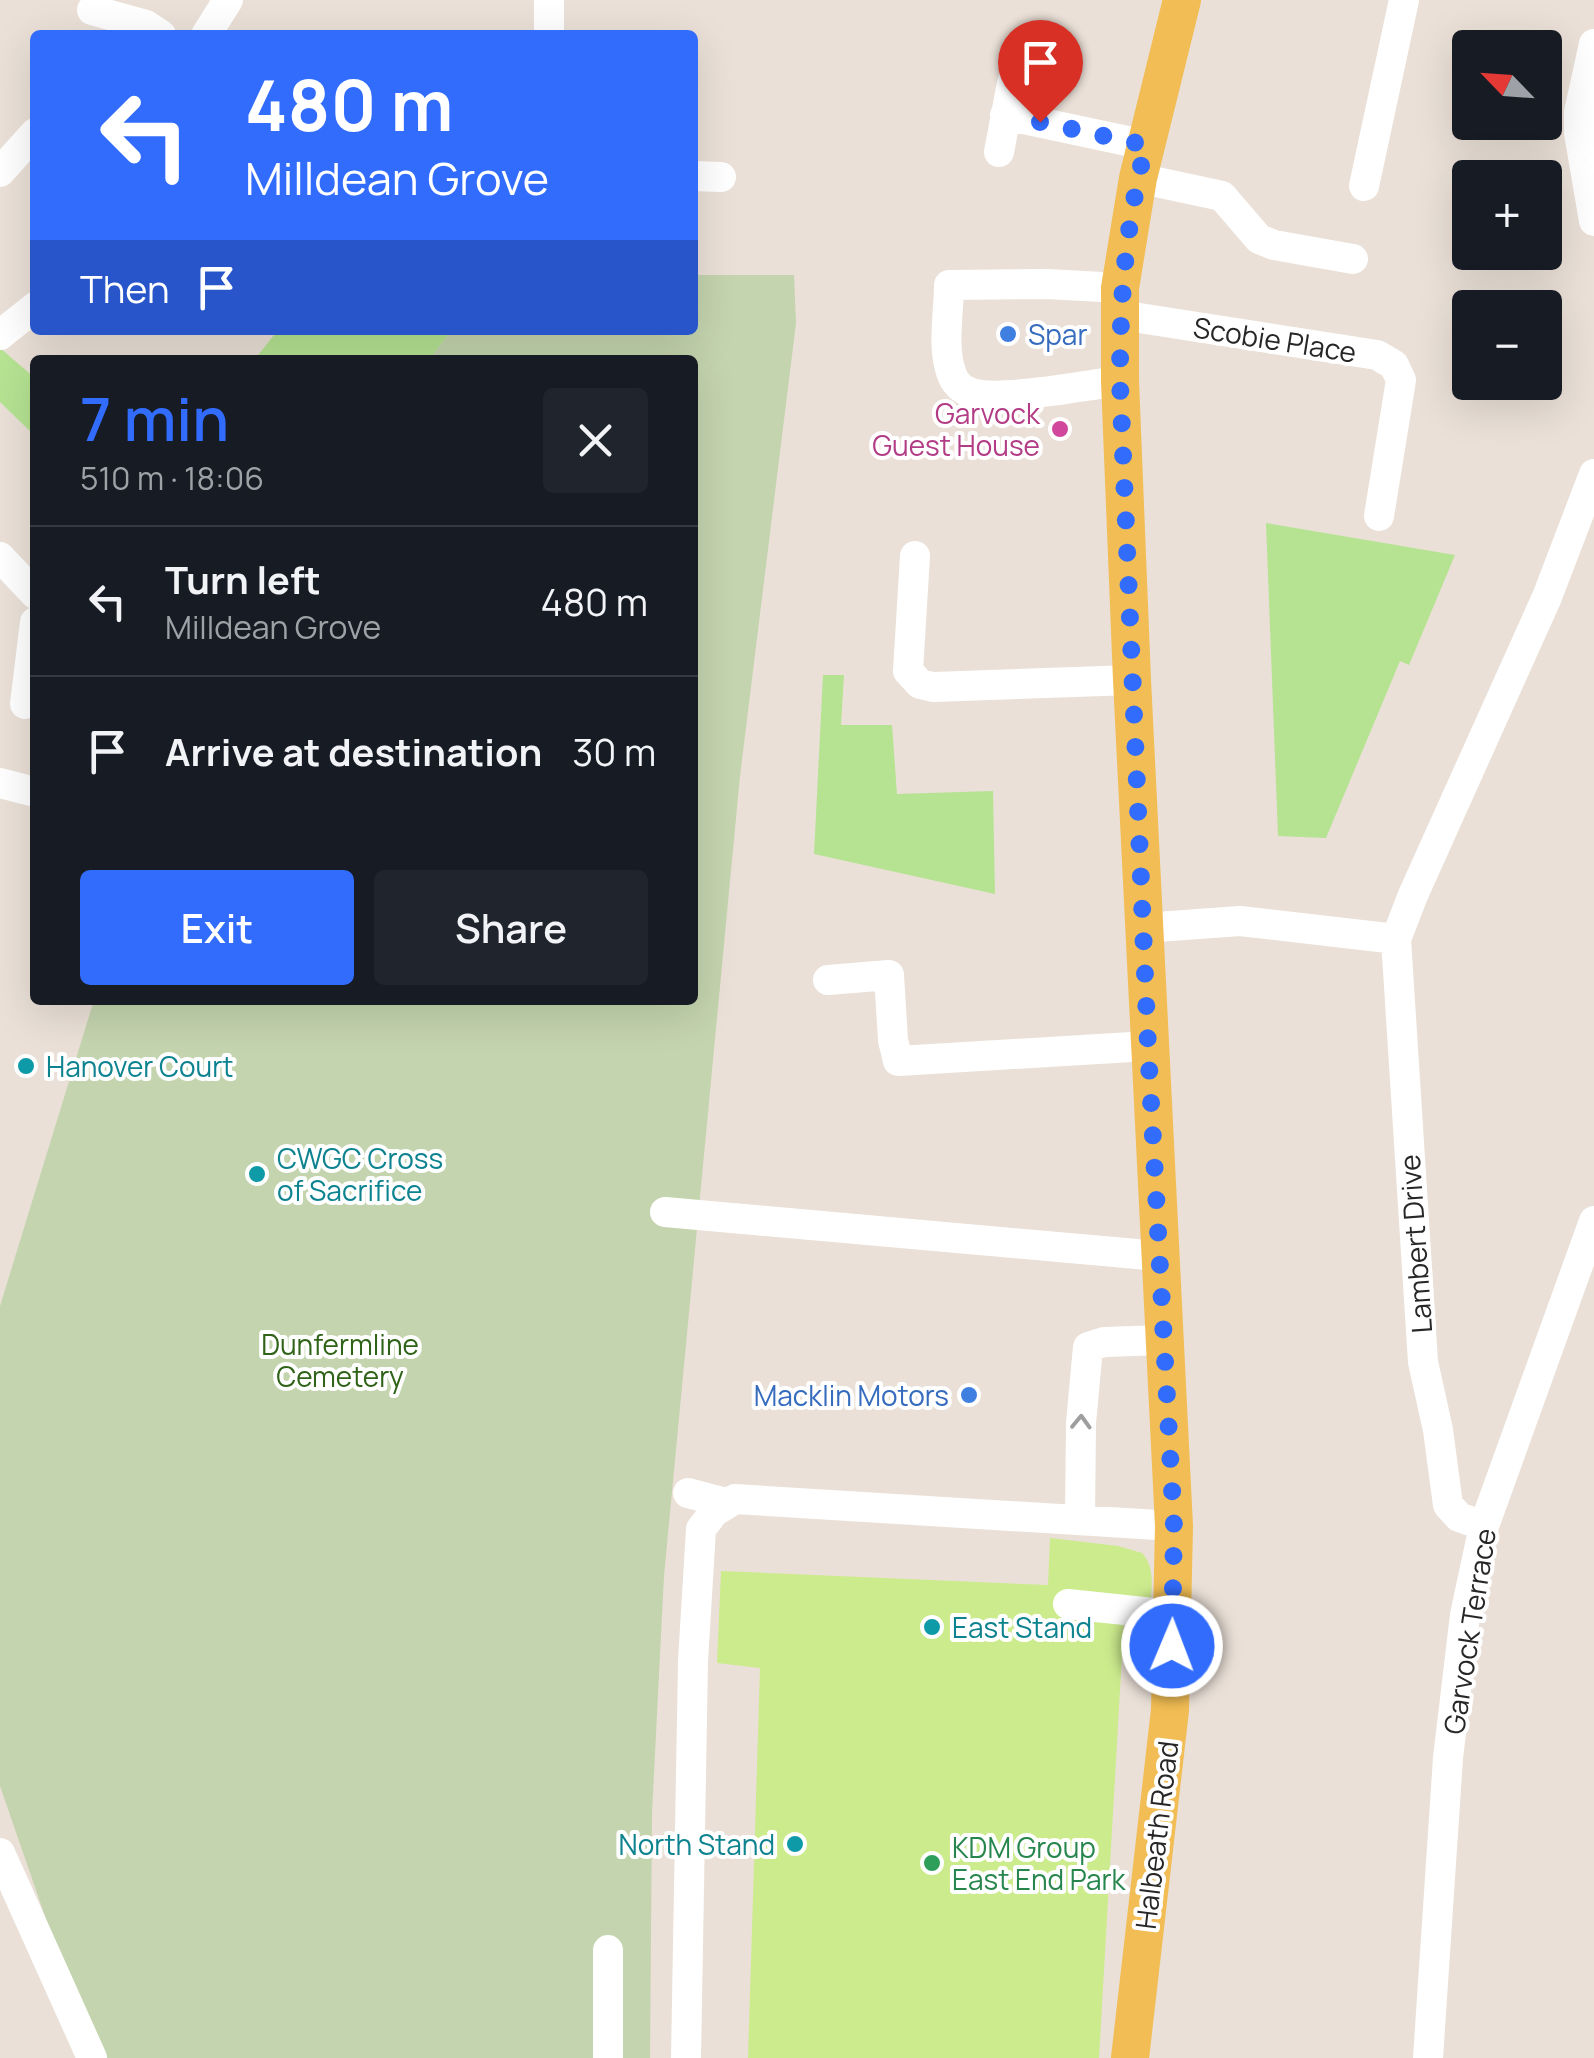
<!DOCTYPE html>
<html lang="en">
<head>
<meta charset="utf-8">
<style>
  :root { --surface:#171b24; --page:#20242c; --text:#f1f3f6; --muted:#9ea1a6; --line:#363941; --accent:#326cfd }
  body { margin:0; font-family:Manrope,sans-serif; background:var(--page); color:var(--text); height:100vh; display:flex; flex-direction:column; font-size:38px; white-space:nowrap }
  * { box-sizing:border-box; margin:0 }
  p { font-size:32px; color:var(--muted) }
  .icon { flex:none; width:55px; height:55px; fill:none; stroke:currentColor; stroke-width:2; stroke-linecap:round; stroke-linejoin:round }
  .map { position:relative; flex:1; overflow:hidden }
  .drawer { position:absolute; left:30px; top:355px; width:668px; height:650px; display:flex; flex-direction:column; background:var(--surface); border-radius:10px; box-shadow:0 10px 40px #0002 }
  .drawer>* { flex:none }
  .guide { position:absolute; left:30px; top:30px; width:668px; height:305px; border-radius:10px; box-shadow:0 10px 40px #0002; background:#326cfd; color:#fff; overflow:hidden }
  .needle { width:65px; rotate:295deg }
  .fabs { position:absolute; left:1452px; top:30px; display:grid; gap:20px }
  .fabs a { display:grid; place-items:center; width:110px; height:110px; border-radius:10px; background:var(--surface); box-shadow:0 10px 40px #0002; font-size:50px }
  .pin { position:absolute; display:grid; place-items:center; width:85px; height:85px; color:#fff; margin:-102px -42px; border-radius:50% 50% 50% 0; rotate:-45deg; box-shadow:0 0 10px #0007 }
  .pin .icon { rotate:45deg }
  .me { position:absolute; width:110px; margin:-55px; rotate:1deg; stroke-linejoin:round; filter:drop-shadow(0 0 8px #0008) }
  .turn { display:flex; align-items:center; gap:35px; height:210px; padding:0 50px; font-size:45px }
  .turn .icon { width:130px; height:130px; stroke-width:2.5 }
  .turn b { display:block; font-size:70px; line-height:85px }
  .then { display:flex; align-items:center; height:95px; padding:0 50px; background:#0003; gap:20px; font-size:38px }
  .round { display:grid; place-items:center; flex:none; width:105px; height:105px; border-radius:10px; background:var(--page) }
  .headline { display:flex; align-items:center; justify-content:space-between; height:170px; padding:0 50px }
  h1 { font-size:60px; font-weight:600; line-height:75px; color:var(--accent) }
  .cta { display:flex; gap:20px; margin-top:auto; padding:20px 50px }
  .cta a { flex:1; height:115px; border-radius:10px; background:var(--accent); color:#fff; font-size:40px; font-weight:600; line-height:115px; text-align:center }
  .cta a+a { background:var(--page); color:var(--text) }
  ul { padding:0; list-style:none }
  li { display:flex; align-items:center; gap:30px; height:150px; padding:0 50px; border-top:2px solid var(--line) }
  li div { flex:1 }
  li b { display:block; font-size:38px }
  li em { font-style:normal }
  .map>svg:first-child { display:block }
  .green { fill:#b5e392 }
  .cemetery { fill:#c4d4ae }
  .pitch { fill:#cceb8d }
  .lines { fill:none; stroke-linecap:round; stroke-linejoin:round }
  .minor { stroke:#fff; stroke-width:30 }
  .major { stroke:#f2bd54; stroke-width:38 }
  .oneway { stroke:#9e9e9e }
  .route { stroke:#326cfd; stroke-width:18; stroke-dasharray:0 32.4 }
  .shop-dot { fill:#3f7fe0; stroke:#fff; stroke-width:4 }
  .hotel-dot { fill:#d1479c; stroke:#fff; stroke-width:4 }
  .culture-dot { fill:#0f9aa8; stroke:#fff; stroke-width:4 }
  .leisure-dot { fill:#2e9e5b; stroke:#fff; stroke-width:4 }
  .labels { text-anchor:middle; dominant-baseline:central; stroke-width:8; stroke-linejoin:round; paint-order:stroke }
  .shop-label { font-size:28px; fill:#366cbe; stroke:#fff; text-anchor:start }
  .street-label { font-size:28px; fill:#272727; stroke:#fff }
  .hotel-label { font-size:28px; fill:#b23c85; stroke:#fff; text-anchor:end }
  .culture-label { font-size:28px; fill:#0d838f; stroke:#fff; text-anchor:start }
  .park-label { font-size:28px; fill:#2f6317; stroke:#fff }
  .leisure-label { font-size:28px; fill:#27864d; stroke:#fff; text-anchor:start }
</style>
</head>
<body>
<div class="map">
<svg width="1594" height="2058" viewBox="0 0 1594 2058">
  <rect width="100%" height="100%" fill="#eae0d7"/>
  <!-- green -->
  <path class="green" d="M 278,330 L 452,330 L 429,360 L 249,360 L 259,354 Z
    M 0,348 L 35,378 L 35,436 L 0,402 Z
    M 1266,523 L 1455,555 L 1409,665 L 1400,661 L 1326,838 L 1278,836 Z
    M 823,675 L 844,675 L 841,725 L 892,725 L 897,794 L 993,791 L 995,894 L 814,854 Z"/>
  <!-- cemetery -->
  <path class="cemetery" d="M 693,275 L 794,275 L 796,323 L 740,776 L 664,1576 L 652,1813 L 650,2058 L 94,2058 L 0,1786 L 0,1306 L 94,1000 L 692,1000 L 692,360 L 429,360 L 452,330 L 692,330 Z"/>
  <!-- pitch -->
  <path class="pitch" d="M 1050,1538 L 1118,1546 L 1142,1553 C 1155,1567 1152,1587 1150,1605 L 1125,1603 L 1099,2058 L 748,2058 L 760,1668 L 717,1663 L 721,1571 L 1048,1585 Z"/>
  <g class="lines">
    <!-- minor -->
    <path class="minor" d="M 549,0 L 549,35
      M 92,10 L 146,25 L 161,35
      M 206,35 L 228,0
      M 1594,44 L 1579,112 L 1579,133 L 1594,221
      M 1005,115 L 1146,145
      M 999,152 L 1012,83
      M 0,172 L 35,133
      M 692,176 L 721,177
      M 1138,178 L 1222,196 L 1259,239 L 1274,245 L 1353,259
      M 1364,186 L 1404,0
      M 1120,315 L 1377,355 L 1394,365 L 1401,380 L 1379,516
      M 0,335 L 35,307
      M 1120,381 C 1086,385 1001,402 972,393 C 961,390 954,382 951,372 C 942,346 949,312 949,285 L 1047,284 L 1120,288
      M 915,556 L 908,671 L 920,684 L 933,687 L 1132,680
      M 0,557 L 35,594
      M 25,704 L 35,622
      M 0,783 L 35,792
      M 1143,928 L 1240,921 L 1396,939
      M 828,980 L 889,975 L 893,1040 L 898,1061 L 1148,1046
      M 665,1212 L 1159,1256
      M 688,1493 L 726,1503
      M 1080,1519 L 1081,1423 L 1088,1347 L 1104,1342 L 1164,1340
      M 1484,1526 L 1459,1517 L 1448,1505 L 1438,1430 L 1423,1362 L 1396,939 L 1413,895 L 1547,597 L 1594,474
      M 1068,1604 L 1172,1615
      M 0,1853 L 92,2058
      M 608,1950 L 608,2058
      M 686,2058 L 693,1661 L 701,1529 L 714,1512 L 735,1499 L 1174,1526
      M 1428,2058 L 1448,1758 L 1465,1615 L 1484,1526 L 1594,1221"/>
    <!-- major -->
    <path class="major" d="M 1130,2058 L 1170,1710 L 1174,1526 L 1132,680 L 1120,381 L 1120,288 L 1138,178 L 1182,0"/>
  </g>
  <!-- one-way arrows -->
  <defs><path id="oneway-chevron" d="M-2-3.5L2.5 0L-2 3.5" fill="none" stroke-width="1.6" stroke-linecap="round" stroke-linejoin="round" transform="scale(2.5)"/></defs>
  <use class="oneway" href="#oneway-chevron" transform="translate(1081 1422) rotate(-88)"/>
  <g class="lines">
    <!-- route -->
    <path class="route" d="M 1040,122 L 1146,145 C 1125,229 1120,296 1120,382 L 1148,1046 L 1174,1526 L 1172,1646"/>
  </g>
  <!-- markers -->
  <g class="shop-dot">
    <circle cx="1008" cy="334" r="10"/>
    <circle cx="969" cy="1395" r="10"/>
  </g>
  <circle class="hotel-dot" cx="1060" cy="429" r="10"/>
  <g class="culture-dot">
    <circle cx="26" cy="1066" r="10"/>
    <circle cx="257" cy="1174" r="10"/>
    <circle cx="932" cy="1627" r="10"/>
    <circle cx="795" cy="1844" r="10"/>
  </g>
  <circle class="leisure-dot" cx="932" cy="1863" r="10"/>
  <g class="labels">
    <!-- shop labels -->
    <g class="shop-label">
      <text x="1028" y="334">Spar</text>
      <text x="949" y="1395" text-anchor="end">Macklin Motors</text>
    </g>
    <!-- street labels -->
    <g class="street-label">
      <text transform="translate(1275 339) rotate(9)">Scobie Place</text>
      <text transform="translate(1415 1244) rotate(-94)">Lambert Drive</text>
      <text transform="translate(1469 1631) rotate(-81)">Garvock Terrace</text>
      <text transform="translate(1156 1835) rotate(-83)">Halbeath Road</text>
    </g>
    <!-- hotel labels -->
    <g class="hotel-label">
      <text x="1040" y="413">Garvock<tspan x="1040" dy="32">Guest House</tspan></text>
    </g>
    <!-- culture labels -->
    <g class="culture-label">
      <text x="46" y="1066">Hanover Court</text>
      <text x="277" y="1158">CWGC Cross<tspan x="277" dy="32">of Sacrifice</tspan></text>
      <text x="952" y="1627">East Stand</text>
      <text x="775" y="1844" text-anchor="end">North Stand</text>
    </g>
    <!-- park labels -->
    <g class="park-label">
      <text x="340" y="1344">Dunfermline<tspan x="340" dy="32">Cemetery</tspan></text>
    </g>
    <!-- leisure labels -->
    <g class="leisure-label">
      <text x="952" y="1847">KDM Group<tspan x="952" dy="32">East End Park</tspan></text>
    </g>
  </g>
</svg>
<div class="fabs">
<a><svg class="needle" viewBox="-14 -14 28 28"><path d="M0-13l5 13h-10z" fill="#e53935"/><path d="M0 13l5-13h-10z" fill="#9ea1a6"/></svg></a>
<a>+</a>
<a>−</a>
</div>
<div class="pin" style="left:1040px;top:122px;background:#d93025"><svg class="icon" aria-label="arrive" viewBox="0 0 24 24"><path d="M6 21V4h12l-3 4 3 4H6"/></svg></div>
<svg class="me" style="left:1172px;top:1646px" viewBox="-20 -20 40 40"><circle r="17" fill="#326cfd" stroke="#fff" stroke-width="3"/><path d="M0-11L8 9 0 5-8 9z" fill="#fff"/></svg>
<div class="guide">
<div class="turn"><svg class="icon" aria-label="left" viewBox="0 0 24 24"><path d="M17 20v-9H6M10 6l-5 5 5 5"/></svg><div><b>480 m</b>Milldean Grove</div></div>
<div class="then">Then<svg class="icon" aria-label="arrive" viewBox="0 0 24 24"><path d="M6 21V4h12l-3 4 3 4H6"/></svg></div>
</div>
<section class="drawer">
<div class="headline"><div><h1>7 min</h1><p>510 m · 18:06</p></div><a class="round"><svg class="icon" aria-label="close" viewBox="0 0 24 24"><path d="M6 6l12 12M18 6L6 18"/></svg></a></div>
<ul>
<li><svg class="icon" aria-label="left" viewBox="0 0 24 24"><path d="M17 20v-9H6M10 6l-5 5 5 5"/></svg><div><b>Turn left</b><p>Milldean Grove</p></div><em>480 m</em></li>
<li><svg class="icon" aria-label="arrive" viewBox="0 0 24 24"><path d="M6 21V4h12l-3 4 3 4H6"/></svg><div><b>Arrive at destination</b></div><em>30 m</em></li>
</ul>
<div class="cta"><a>Exit</a><a>Share</a></div>
</section>
</div>
</body>
</html>
